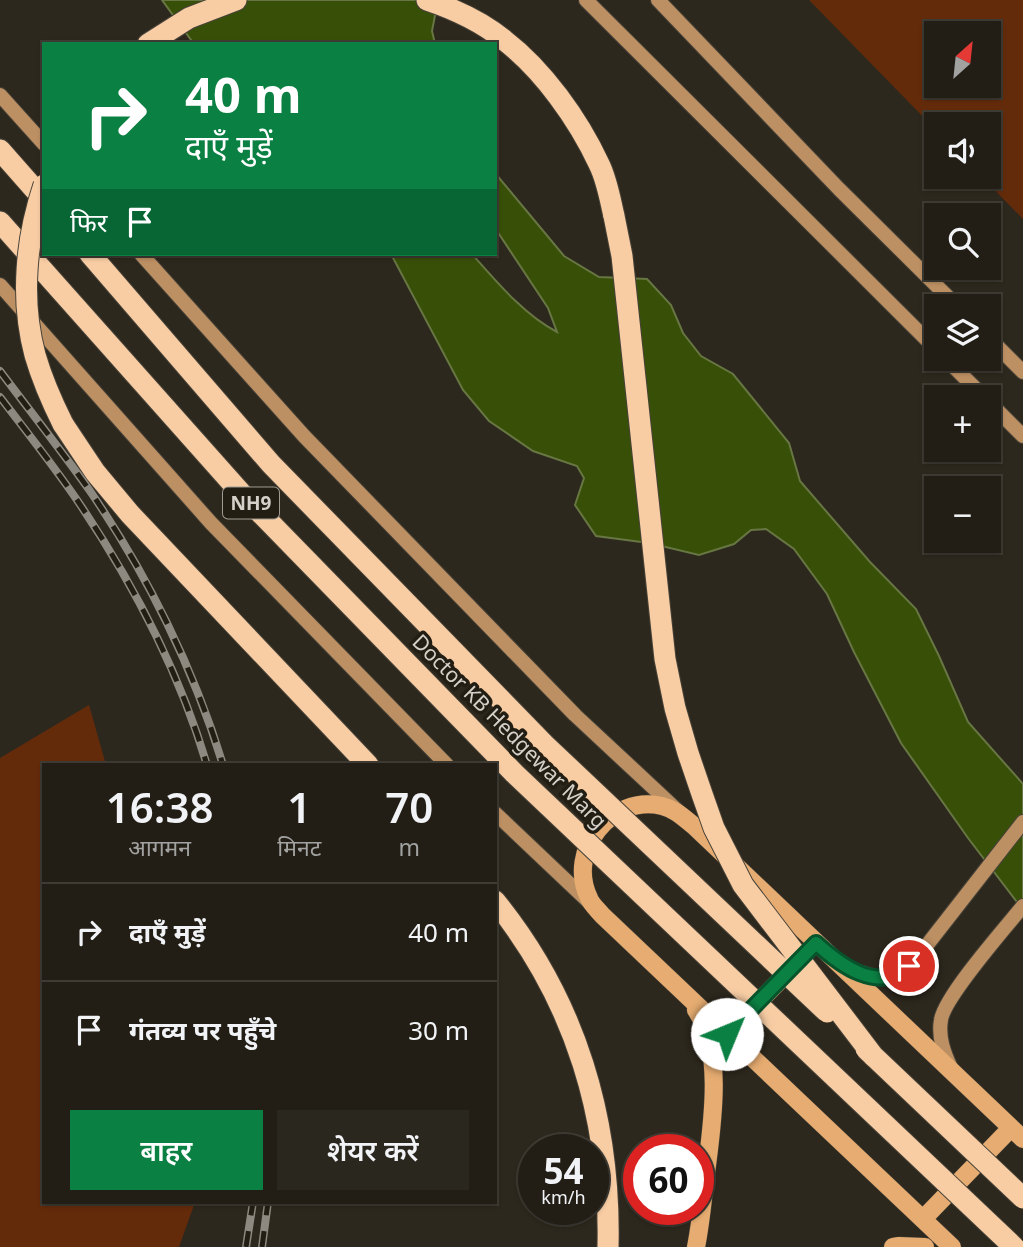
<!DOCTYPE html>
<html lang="hi">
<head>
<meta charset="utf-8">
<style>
  :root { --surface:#221e16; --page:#2a271f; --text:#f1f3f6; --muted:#a2a2a1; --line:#3f3c35; --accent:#0b8043 }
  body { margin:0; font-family:"Noto Sans","Noto Sans Devanagari",sans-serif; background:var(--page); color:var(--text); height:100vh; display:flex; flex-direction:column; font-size:26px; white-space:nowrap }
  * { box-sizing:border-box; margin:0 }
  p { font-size:23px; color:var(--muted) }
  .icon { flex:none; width:38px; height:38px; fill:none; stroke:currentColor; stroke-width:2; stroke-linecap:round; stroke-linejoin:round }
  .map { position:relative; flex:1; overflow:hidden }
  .drawer { position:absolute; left:42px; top:763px; width:455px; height:441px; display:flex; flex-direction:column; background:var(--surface); border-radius:0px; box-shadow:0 2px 5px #0004,0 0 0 2px var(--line) }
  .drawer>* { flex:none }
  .banner { position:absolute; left:42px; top:42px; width:455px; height:214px; border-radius:0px; box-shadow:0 2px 5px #0004,0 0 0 2px var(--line); background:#0b8043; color:#fff; overflow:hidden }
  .needle { width:46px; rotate:27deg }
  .fabs { position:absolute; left:924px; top:21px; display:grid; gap:14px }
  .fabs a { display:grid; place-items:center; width:77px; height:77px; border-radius:0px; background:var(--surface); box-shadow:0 2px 5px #0004,0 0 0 2px var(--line); font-size:35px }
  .speed { position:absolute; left:518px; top:1134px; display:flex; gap:14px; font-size:35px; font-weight:700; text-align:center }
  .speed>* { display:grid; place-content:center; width:91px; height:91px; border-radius:50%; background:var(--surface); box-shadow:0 2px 5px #0004,0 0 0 2px var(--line); line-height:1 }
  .speed small { font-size:18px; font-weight:400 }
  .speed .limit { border:10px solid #d22; background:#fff; color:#111 }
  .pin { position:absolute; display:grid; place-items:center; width:60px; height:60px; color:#fff; margin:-30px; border:4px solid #fff; border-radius:50%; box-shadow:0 2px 7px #0007 }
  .me { position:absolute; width:77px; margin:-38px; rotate:45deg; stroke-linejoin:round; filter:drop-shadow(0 0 5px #0008) }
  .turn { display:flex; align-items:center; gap:24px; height:147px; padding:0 28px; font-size:32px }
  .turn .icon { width:91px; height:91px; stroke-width:2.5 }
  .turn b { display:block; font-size:49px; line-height:60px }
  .then { display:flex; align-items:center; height:66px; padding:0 28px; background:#0003; gap:14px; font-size:26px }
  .eta { display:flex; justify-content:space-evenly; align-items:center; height:119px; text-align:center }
  .eta b { font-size:42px; font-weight:600; line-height:49px }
  .primary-button { display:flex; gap:14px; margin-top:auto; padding:14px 28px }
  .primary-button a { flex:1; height:80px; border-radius:0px; background:var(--accent); color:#fff; font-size:28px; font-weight:600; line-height:80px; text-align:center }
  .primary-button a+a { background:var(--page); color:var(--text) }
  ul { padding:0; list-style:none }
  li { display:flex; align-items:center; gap:21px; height:98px; padding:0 28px; border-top:2px solid var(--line) }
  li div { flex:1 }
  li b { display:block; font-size:26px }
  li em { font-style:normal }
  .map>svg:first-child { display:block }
  .green { fill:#642b0b; fill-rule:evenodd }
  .water { fill:#384f08; stroke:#677642; stroke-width:2 }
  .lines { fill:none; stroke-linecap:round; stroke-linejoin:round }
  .secondary-casing { stroke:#484339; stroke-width:16 }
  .primary-casing { stroke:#484339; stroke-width:19 }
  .highway-casing { stroke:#484339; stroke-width:23 }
  .secondary { stroke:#bd9063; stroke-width:14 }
  .primary { stroke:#e6ac71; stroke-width:18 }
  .highway { stroke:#f8cda4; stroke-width:21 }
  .rail-casing { stroke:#8d8880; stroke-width:8 }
  .rail { stroke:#231e13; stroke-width:5; stroke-dasharray:16; stroke-linecap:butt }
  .highway-bridge-casing { stroke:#484339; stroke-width:23; stroke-linecap:butt }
  .highway-bridge { stroke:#f8cda4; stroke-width:21 }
  .route-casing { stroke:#07532c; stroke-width:18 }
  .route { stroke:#0b8043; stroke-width:12 }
  .labels { text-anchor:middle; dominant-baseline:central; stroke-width:7; stroke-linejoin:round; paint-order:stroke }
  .shield { fill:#231e13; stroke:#a09b93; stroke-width:2 }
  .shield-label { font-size:19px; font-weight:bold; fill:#d5d1ca }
  .street-label { font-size:21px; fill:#d5d1ca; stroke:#231e13 }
</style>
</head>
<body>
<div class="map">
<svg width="1023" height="1247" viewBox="0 0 1023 1247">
  <rect width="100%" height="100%" fill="#2d281d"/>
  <!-- green -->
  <path class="green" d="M 809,0 L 1023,0 L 1023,219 L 982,177 L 989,177 L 989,124 L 936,124 L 936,130 ZM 936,33 L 989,33 L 989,86 L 936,86 Z
    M 89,705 L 106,765 L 44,765 L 44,1202 L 195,1202 L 179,1247 L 0,1247 L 0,758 Z"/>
  <!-- water -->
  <path class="water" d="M 162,0 L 438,0 L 432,31 L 435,44 L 194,44 Z
    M 495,173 L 564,256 L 599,277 L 647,279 L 671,305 L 683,333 L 701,356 L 733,374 L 789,443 L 800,481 L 870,562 L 916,609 L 939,656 L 968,722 L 1023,784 L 1023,910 L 968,838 L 901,743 L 854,652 L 827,594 L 794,549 L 766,529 L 751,530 L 734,544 L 699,555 L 649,543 L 596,536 L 575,505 L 584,478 L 577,466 L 533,451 L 489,421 L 463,390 L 391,254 L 472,254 C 496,281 524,315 557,332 L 548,308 L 495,228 Z"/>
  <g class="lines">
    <defs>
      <path id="secondary" d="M 586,0 L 936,349
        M 658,0 L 839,189 L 957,306
        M 0,95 L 44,144
        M 141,254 L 304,436 L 575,715 L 677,810
        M 0,285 L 211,523 L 447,765
        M 989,338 L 1023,372
        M 946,359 L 984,397
        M 989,402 L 1023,436
        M 495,813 L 591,904
        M 844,966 L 852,970 L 879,978 L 900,974 L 927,945 L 1023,822
        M 951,1068 C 944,1053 938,1037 941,1020 C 944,997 1005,928 1023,906"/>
      <path id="primary" d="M 696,1010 C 724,1051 712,1126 706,1173 C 703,1197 701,1222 696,1247
        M 727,1034 L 796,964
        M 923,1219 L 1011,1128
        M 893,1247 L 899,1246 L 925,1247
        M 952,1247 L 602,915 C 598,910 591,904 589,898 C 566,851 611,794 662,806 C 675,809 684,818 694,826 L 1023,1139"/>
      <path id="highway" d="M 427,0 C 454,9 482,22 504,40 C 543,70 578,119 599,164 C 607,180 610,199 614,216
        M 148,44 L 189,18 L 236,0
        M 0,150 L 44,200
        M 0,222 L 241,493 L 514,773
        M 90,254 L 271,464 L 544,744
        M 63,424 L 95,472 L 130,514 L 368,765
        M 495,901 C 576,1001 611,1120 608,1247"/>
    </defs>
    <!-- secondary casing -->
    <use href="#secondary" class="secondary-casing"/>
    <!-- primary casing -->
    <use href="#primary" class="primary-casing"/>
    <!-- highway casing -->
    <use href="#highway" class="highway-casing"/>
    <!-- secondary -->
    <use href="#secondary" class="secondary"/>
    <!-- primary -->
    <use href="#primary" class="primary"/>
    <!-- highway -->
    <use href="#highway" class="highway"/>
    <defs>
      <path id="rail" d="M 0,371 C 30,411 61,450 90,491 C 147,574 194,669 223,765
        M 0,397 C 26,431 53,465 77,500 C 132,581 179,671 207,765
        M 246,1247 L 253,1202
        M 262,1247 L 268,1202"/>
    </defs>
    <!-- rail casing -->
    <use href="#rail" class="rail-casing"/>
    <!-- rail -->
    <use href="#rail" class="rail"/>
    <defs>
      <path id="highway-bridge" d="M 44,185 C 26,238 20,299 35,355 C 42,379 52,402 63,424
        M 614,216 L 622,256 L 665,659 L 675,708 L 688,753 L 702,794 L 714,828 L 743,885 L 874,1057
        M 544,744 L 827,1012
        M 514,773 L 1014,1247
        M 866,1049 L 1023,1198"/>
    </defs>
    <!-- highway-bridge casing -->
    <use href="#highway-bridge" class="highway-bridge-casing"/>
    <!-- highway-bridge -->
    <use href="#highway-bridge" class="highway-bridge"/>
  </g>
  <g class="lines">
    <defs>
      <path id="route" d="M 727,1034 L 816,943 C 840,965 878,994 909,966"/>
    </defs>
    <!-- route casing -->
    <use href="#route" class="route-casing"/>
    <!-- route -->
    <use href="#route" class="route"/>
  </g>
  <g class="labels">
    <!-- shield labels -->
    <rect class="shield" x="223" y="487.5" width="56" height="31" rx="5"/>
    <g class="shield-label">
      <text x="251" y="503">NH9</text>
    </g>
    <!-- street labels -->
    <g class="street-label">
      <text transform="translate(510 731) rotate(45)">Doctor KB Hedgewar Marg</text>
    </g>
  </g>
</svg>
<div class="fabs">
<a><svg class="needle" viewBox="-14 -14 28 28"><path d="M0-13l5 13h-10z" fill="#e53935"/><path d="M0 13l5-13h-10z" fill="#a2a2a1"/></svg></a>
<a><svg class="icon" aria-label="sound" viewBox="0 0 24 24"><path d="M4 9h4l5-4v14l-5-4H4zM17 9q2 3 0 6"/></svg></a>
<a><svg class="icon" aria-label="search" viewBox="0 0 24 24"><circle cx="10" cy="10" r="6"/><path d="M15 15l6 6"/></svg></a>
<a><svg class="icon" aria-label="layers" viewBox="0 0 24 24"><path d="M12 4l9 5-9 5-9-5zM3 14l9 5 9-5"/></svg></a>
<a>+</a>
<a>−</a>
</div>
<div class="speed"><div>54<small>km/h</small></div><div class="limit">60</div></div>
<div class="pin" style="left:909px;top:966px;background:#d93025"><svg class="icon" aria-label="arrive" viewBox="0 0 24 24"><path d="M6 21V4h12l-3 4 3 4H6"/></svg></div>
<svg class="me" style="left:727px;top:1034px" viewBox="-20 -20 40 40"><circle r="19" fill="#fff"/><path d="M0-13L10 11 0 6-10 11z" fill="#0b8043"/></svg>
<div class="banner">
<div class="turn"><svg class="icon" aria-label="right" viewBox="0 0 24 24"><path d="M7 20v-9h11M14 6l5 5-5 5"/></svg><div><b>40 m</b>दाएँ मुड़ें</div></div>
<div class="then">फिर<svg class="icon" aria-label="arrive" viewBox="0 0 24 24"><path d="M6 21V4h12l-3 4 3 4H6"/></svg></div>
</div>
<section class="drawer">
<div class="eta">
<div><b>16:38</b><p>आगमन</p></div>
<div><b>1</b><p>मिनट</p></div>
<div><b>70</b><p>m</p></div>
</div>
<ul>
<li><svg class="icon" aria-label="right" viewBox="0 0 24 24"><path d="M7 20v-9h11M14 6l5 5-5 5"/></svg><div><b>दाएँ मुड़ें</b></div><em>40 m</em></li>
<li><svg class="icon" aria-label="arrive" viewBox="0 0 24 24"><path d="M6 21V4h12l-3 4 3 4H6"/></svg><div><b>गंतव्य पर पहुँचे</b></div><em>30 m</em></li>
</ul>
<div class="primary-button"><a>बाहर</a><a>शेयर करें</a></div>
</section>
</div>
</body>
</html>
